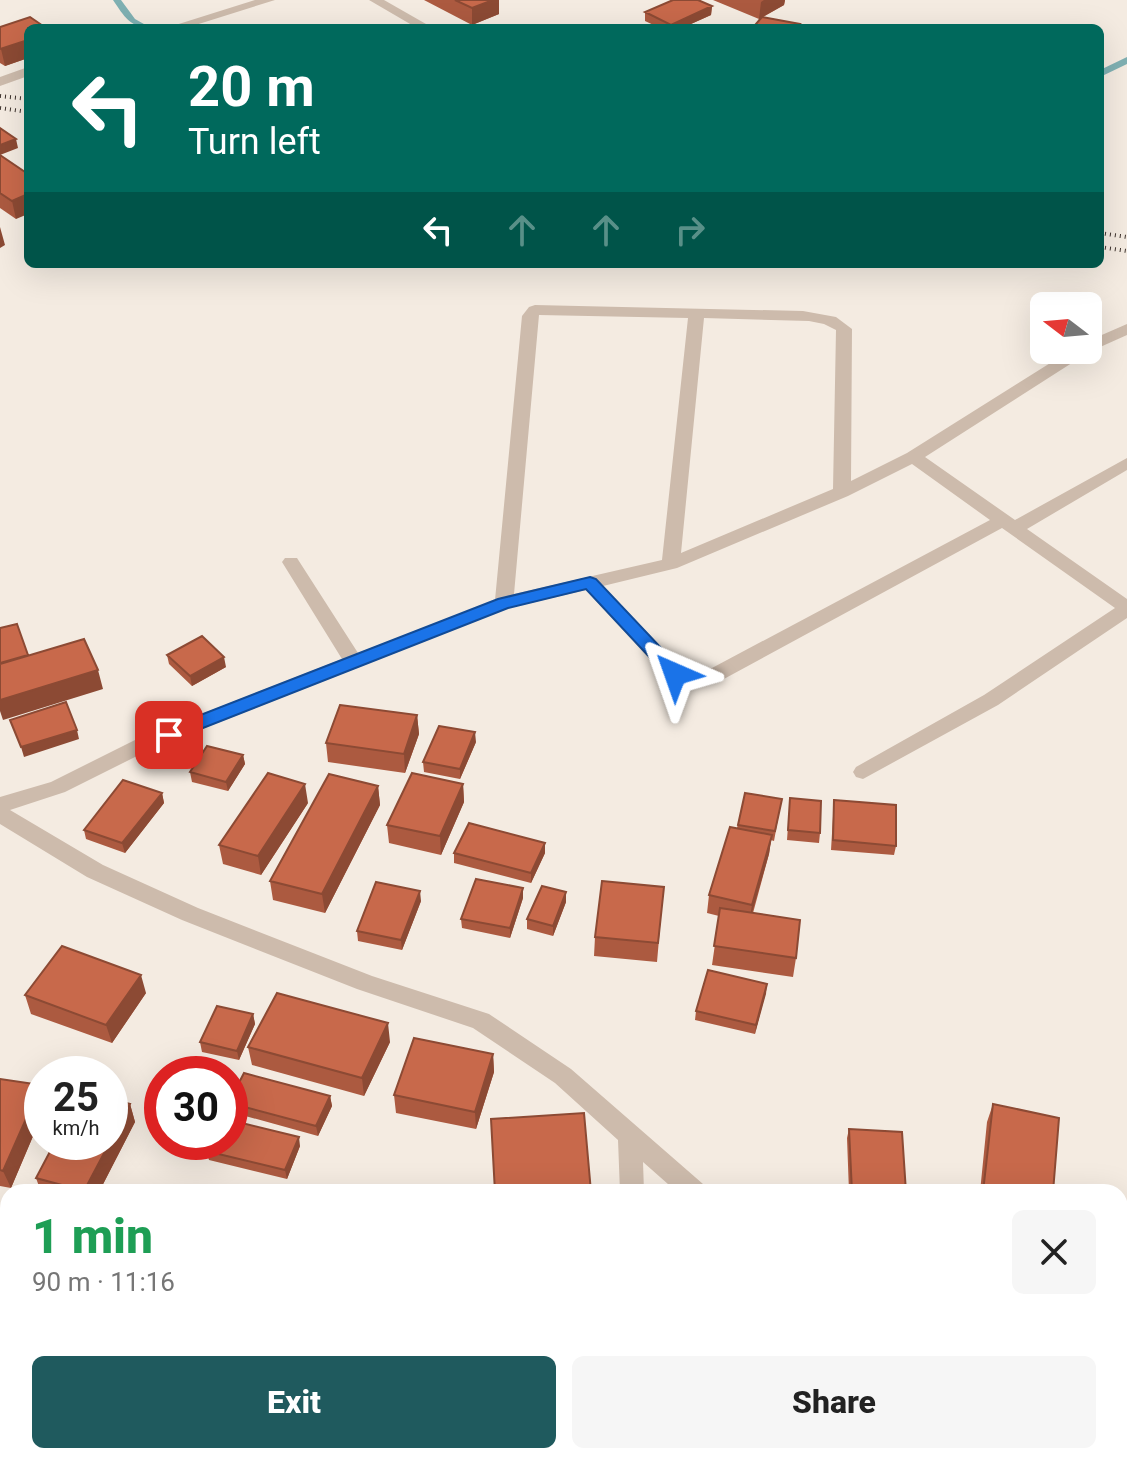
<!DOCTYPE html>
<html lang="en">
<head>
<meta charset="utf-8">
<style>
  :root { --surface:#fff; --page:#f6f6f6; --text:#222; --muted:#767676; --accent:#1f5a5e }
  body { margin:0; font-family:Roboto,sans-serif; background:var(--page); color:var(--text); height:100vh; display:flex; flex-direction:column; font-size:30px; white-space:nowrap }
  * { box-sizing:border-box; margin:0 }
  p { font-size:26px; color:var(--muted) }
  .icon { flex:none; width:44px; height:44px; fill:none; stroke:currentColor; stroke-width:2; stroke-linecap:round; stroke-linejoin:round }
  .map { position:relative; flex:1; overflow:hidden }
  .side { position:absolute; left:0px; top:1184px; width:1128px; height:280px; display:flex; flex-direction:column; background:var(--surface); border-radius:24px 24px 0 0; box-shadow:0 8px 32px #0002 }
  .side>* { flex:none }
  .banner { position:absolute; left:24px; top:24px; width:1080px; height:244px; border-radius:12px; box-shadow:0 8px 32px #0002; background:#00695c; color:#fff; overflow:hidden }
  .needle { width:52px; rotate:286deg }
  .controls { position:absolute; left:1030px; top:292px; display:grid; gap:16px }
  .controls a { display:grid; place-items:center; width:72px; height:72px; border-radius:12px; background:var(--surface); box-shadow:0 8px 32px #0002; font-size:40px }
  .speed { position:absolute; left:24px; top:1056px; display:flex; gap:16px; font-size:40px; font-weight:700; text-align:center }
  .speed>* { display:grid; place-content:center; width:104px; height:104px; border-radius:50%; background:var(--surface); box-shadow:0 8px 32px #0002; line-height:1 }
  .speed small { font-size:20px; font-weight:400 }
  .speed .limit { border:12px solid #d22; background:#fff; color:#111 }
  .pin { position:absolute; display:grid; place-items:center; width:68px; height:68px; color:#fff; margin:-34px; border-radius:16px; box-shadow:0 4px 12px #0006 }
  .me { position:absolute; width:88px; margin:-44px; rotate:317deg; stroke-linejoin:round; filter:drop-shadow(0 0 6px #0008) }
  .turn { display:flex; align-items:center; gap:28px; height:168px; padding:0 32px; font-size:36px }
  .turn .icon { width:104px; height:104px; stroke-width:2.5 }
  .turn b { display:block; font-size:56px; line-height:68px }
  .lanes { display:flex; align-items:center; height:76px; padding:0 32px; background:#0003; justify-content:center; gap:40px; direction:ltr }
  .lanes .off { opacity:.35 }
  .round { display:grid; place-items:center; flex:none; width:84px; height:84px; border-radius:12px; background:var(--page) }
  .summary { display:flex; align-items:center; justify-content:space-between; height:136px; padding:0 32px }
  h1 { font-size:48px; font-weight:800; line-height:60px; color:#1e9e55 }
  .primary-button { display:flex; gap:16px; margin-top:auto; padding:16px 32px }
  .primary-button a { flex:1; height:92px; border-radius:12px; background:var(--accent); color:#fff; font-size:32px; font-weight:800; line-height:92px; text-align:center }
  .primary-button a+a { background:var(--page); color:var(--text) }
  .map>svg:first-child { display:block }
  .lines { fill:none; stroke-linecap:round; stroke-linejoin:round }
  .stream { fill:#7fb0b2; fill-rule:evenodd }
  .minor { fill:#cdbbac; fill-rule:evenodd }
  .rail { stroke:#3b302b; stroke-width:4; stroke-dasharray:1 4; stroke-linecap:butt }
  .wall { fill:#ac5a40 }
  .shaded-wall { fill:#8c4a34 }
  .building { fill:#c8694b; stroke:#8c4a34; stroke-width:2 }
  .route { fill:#1a73e8; stroke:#114b97; stroke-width:2 }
</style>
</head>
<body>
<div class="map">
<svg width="1127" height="1464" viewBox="0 0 1127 1464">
  <rect width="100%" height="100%" fill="#f4ebe1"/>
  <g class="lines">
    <!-- stream -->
    <path class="stream" d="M 113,0 L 121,0 L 135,19 L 151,28 C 130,28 124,16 113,0 Z
      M 1127,57 L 1127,64 L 1100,77 L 1100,70 Z"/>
    <!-- minor -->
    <path class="minor" d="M 255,0 L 275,0 L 186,28 L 166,28 Z
      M 369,0 L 384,0 L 433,28 L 417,28 Z
      M 28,67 L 28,76 L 0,86 L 0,77 Z
      M 535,305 L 803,311 L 836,317 L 852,329 L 851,481 L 907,453 L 1071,350 L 1088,350 L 1088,341 L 1127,324 L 1127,335 L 1089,352 L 925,457 L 1015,520 L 1127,458 L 1127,470 L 1027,529 L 1127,599 L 1127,618 L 998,705 L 863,779 L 856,777 L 853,772 L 856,767 L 984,695 L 1115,608 L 1002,528 L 722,680 L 675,681 L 668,679 L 586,590 L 509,608 L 149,750 L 65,792 L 10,810 L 103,865 L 198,908 L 372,976 L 489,1014 L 571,1069 L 703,1184 L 706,1192 L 677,1192 L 643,1162 L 644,1192 L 620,1192 L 618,1140 L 555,1083 L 473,1028 L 357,989 L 182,920 L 87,877 L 0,824 L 0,797 L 51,782 L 135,740 L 342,659 L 282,562 L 285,558 L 297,558 L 358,653 L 495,600 L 522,316 L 529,307 ZM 539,315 L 688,318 L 662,560 L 514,594 ZM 704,318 L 809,321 L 824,324 L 836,330 L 833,489 L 681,553 ZM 912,464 L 990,520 L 712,668 L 680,667 L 603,586 L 677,568 L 848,496 Z
      M 632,1456 L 660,1456 L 661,1464 L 633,1464 Z
      M 1033,1456 L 1072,1456 L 1076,1464 L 1037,1464 Z"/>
    <!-- rail -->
    <path class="rail" d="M 0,96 L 28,99
      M 0,108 L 28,112
      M 1100,233 L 1127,237
      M 1100,247 L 1127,251"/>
  </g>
  <!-- wall -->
  <path class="wall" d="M 424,0 L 499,0 L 499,14 L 472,25 Z
    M 713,0 L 785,0 L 784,5 L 763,17 L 800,28 L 754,28 L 755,25 L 759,19 Z
    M 712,6 L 711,15 L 682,28 L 660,28 L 645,21 L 645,12 Z
    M 0,27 L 28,28 L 28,58 L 5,66 L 0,63 Z
    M 0,155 L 28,174 L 16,219 L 0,208 Z
    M 167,655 L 226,667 L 192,686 L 169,664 Z
    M 417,715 L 419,734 L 405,773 L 328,762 L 326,743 Z
    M 476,742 L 460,779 L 424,772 L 423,762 Z
    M 243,755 L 245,764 L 228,791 L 192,782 L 190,772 Z
    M 463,784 L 464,802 L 441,855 L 389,843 L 387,825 Z
    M 378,786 L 380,805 L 325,913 L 273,900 L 270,881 Z
    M 162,793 L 164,803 L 125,853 L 86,839 L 84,830 Z
    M 745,793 L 780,808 L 774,841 L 771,840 L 769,854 L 753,913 L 796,958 L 793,977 L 712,965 L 719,916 L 707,913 L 709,895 L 737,828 Z
    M 790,798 L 820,833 L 819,843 L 787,840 Z
    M 834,800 L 896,846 L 894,855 L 831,850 Z
    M 308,803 L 261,875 L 223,864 L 219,845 Z
    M 454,853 L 545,853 L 531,883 L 454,863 Z
    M 566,892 L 566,902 L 553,936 L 527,929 L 527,919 Z
    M 523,898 L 510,938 L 462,928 L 461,919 Z
    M 421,901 L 402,950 L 358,941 L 357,931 Z
    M 662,905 L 657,962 L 594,956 L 595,937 Z
    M 767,984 L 755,1034 L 695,1020 L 696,1011 Z
    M 146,993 L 112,1043 L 31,1014 L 25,995 Z
    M 253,1014 L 255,1024 L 239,1060 L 202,1052 L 200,1042 Z
    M 390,1042 L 364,1096 L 252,1065 L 248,1047 Z
    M 493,1054 L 494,1072 L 476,1129 L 396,1113 L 394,1095 Z
    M 0,1079 L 42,1089 L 42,1115 L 11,1188 L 0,1186 Z
    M 330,1096 L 332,1106 L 318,1136 L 231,1112 L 230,1108 L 230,1103 Z
    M 130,1104 L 135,1122 L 99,1192 L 41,1192 L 36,1178 Z
    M 993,1104 L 1053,1192 L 980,1192 L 987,1122 Z
    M 849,1129 L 906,1192 L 849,1192 L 847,1138 Z
    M 300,1146 L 287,1179 L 209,1160 L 206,1151 Z
    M 8,1322 L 8,1351 L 3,1350 L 0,1344 L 0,1339 Z
    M 700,1456 L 800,1456 L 801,1464 L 701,1464 Z
    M 846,1456 L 905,1456 L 905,1464 L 846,1464 Z"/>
  <!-- shaded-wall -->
  <path class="shaded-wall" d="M 493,0 L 499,0 L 499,14 L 472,25 L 472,8 Z
    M 764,0 L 785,0 L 784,5 L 759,19 L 761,2 Z
    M 712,6 L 711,15 L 682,28 L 671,28 L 671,25 Z
    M 28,40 L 28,58 L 5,66 L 1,49 Z
    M 16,139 L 18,148 L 0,155 L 0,145 Z
    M 28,194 L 28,214 L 16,219 L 12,201 Z
    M 0,227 L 5,245 L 0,248 Z
    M 224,657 L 226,667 L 192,686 L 190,676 Z
    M 98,670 L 103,689 L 3,720 L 0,711 L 0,700 Z
    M 417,715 L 419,734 L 405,773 L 404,754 Z
    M 77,730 L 79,739 L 24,757 L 21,747 Z
    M 475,732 L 476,742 L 460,779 L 460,769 Z
    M 243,755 L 245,764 L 228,791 L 226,782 Z
    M 305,784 L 308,803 L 261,875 L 258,856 Z
    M 463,784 L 464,802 L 441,855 L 440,836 Z
    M 378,786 L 380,805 L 325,913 L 322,894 Z
    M 162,793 L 164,803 L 125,853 L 122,843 Z
    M 772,835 L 769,854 L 749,923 L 752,905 Z
    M 545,843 L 545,853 L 531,883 L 531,873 Z
    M 523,888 L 523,898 L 510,938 L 510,928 Z
    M 420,891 L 421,901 L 402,950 L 401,940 Z
    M 566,892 L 566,902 L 553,936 L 553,926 Z
    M 141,975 L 146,993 L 112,1043 L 106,1025 Z
    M 767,984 L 766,994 L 755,1034 L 756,1025 Z
    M 253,1014 L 255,1024 L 239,1060 L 237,1051 Z
    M 388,1023 L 390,1042 L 364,1096 L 362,1078 Z
    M 493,1054 L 494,1072 L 476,1129 L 475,1112 Z
    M 41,1085 L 42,1089 L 42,1115 L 11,1188 L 3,1171 Z
    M 330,1096 L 332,1106 L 318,1136 L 316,1126 Z
    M 130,1104 L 135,1122 L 99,1192 L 84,1192 Z
    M 299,1137 L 300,1146 L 287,1179 L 285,1170 Z
    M 1,1241 L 8,1256 L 8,1259 L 0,1272 L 0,1243 Z
    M 126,1456 L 138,1456 L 135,1464 L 124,1464 Z"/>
  <!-- building -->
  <path class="building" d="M 455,0 L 493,0 L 472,8 Z
    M 673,0 L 698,0 L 712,6 L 671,25 L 645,12 Z
    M 30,17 L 46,28 L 28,28 L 28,40 L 0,49 L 0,27 Z
    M 762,17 L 800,24 L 797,28 L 771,28 L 755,25 Z
    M 0,128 L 16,139 L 0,145 Z
    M 0,155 L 28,174 L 28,194 L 12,201 L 0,193 Z
    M 17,624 L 28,655 L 0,663 L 0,628 Z
    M 202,636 L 224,657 L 190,676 L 167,655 Z
    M 84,639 L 98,670 L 0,700 L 0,664 Z
    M 66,702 L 77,730 L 21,747 L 10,720 Z
    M 340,705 L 417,715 L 404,754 L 326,743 Z
    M 439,726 L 475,732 L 460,769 L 423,762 Z
    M 207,746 L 243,755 L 226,782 L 190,772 Z
    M 268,773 L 305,784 L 258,856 L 219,845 Z
    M 412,773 L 463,784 L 440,836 L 387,825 Z
    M 329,774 L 378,786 L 322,894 L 270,881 Z
    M 123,780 L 162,793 L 122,843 L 84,830 Z
    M 745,793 L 782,799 L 775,831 L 738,825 Z
    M 790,798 L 821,801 L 820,833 L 788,830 Z
    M 834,800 L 896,805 L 896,846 L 833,840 Z
    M 469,823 L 545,843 L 531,873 L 454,853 Z
    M 730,827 L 772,835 L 752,905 L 709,895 Z
    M 476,879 L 523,888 L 510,928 L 461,919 Z
    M 602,881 L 664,887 L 658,943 L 595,937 Z
    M 376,882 L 420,891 L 401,940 L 357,931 Z
    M 542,886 L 566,892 L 553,926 L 527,919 Z
    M 720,908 L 800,920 L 796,958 L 714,946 Z
    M 62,946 L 141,975 L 106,1025 L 25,995 Z
    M 708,970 L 767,984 L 756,1025 L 696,1011 Z
    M 277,993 L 388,1023 L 362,1078 L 248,1047 Z
    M 217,1006 L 253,1014 L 237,1051 L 200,1042 Z
    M 414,1038 L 493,1054 L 475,1112 L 394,1095 Z
    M 244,1073 L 330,1096 L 316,1126 L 230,1103 L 230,1100 Z
    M 0,1079 L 41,1085 L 3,1171 L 0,1170 Z
    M 110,1099 L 130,1104 L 110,1142 Z
    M 993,1104 L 1059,1118 L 1053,1192 L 983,1192 Z
    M 584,1113 L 591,1192 L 495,1192 L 491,1119 Z
    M 230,1120 L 299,1137 L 285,1170 L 206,1151 L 210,1142 L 230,1142 Z
    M 849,1129 L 902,1132 L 906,1192 L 852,1192 Z
    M 55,1142 L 110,1142 L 84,1191 L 36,1178 Z
    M 8,1322 L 8,1344 L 0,1342 L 0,1339 Z
    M 51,1456 L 126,1456 L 124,1464 L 48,1464 Z
    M 288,1456 L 402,1456 L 401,1464 L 287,1464 Z
    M 428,1456 L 490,1456 L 490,1464 L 427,1464 Z
    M 509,1456 L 614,1456 L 615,1464 L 509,1464 Z
    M 704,1456 L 800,1456 L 801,1464 L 705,1464 Z
    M 850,1456 L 905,1456 L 905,1464 L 849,1464 Z"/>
  <!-- route -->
  <path class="route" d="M 590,577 L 596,579 L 682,670 L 684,674 L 682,678 L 669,678 L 586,589 L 508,608 L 175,739 L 162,739 L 159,735 L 162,730 L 498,599 Z"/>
</svg>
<div class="controls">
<a><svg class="needle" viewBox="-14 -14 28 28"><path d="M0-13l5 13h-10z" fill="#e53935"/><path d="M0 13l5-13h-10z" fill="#767676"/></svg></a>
</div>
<div class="speed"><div>25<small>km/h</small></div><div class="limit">30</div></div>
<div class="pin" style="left:169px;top:735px;background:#d93025"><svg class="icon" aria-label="arrive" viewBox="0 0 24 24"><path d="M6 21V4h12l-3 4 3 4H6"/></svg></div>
<svg class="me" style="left:675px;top:674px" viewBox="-20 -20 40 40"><path d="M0-17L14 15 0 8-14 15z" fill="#1a73e8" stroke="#fff" stroke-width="4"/></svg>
<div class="banner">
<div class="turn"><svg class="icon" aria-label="left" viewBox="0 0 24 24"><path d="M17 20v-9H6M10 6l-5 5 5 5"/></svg><div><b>20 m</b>Turn left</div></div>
<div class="lanes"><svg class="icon" aria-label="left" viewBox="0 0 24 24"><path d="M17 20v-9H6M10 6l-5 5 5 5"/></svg><svg class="icon off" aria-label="ahead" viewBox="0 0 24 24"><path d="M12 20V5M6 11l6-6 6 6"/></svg><svg class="icon off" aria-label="ahead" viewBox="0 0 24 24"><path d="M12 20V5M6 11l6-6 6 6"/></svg><svg class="icon off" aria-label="right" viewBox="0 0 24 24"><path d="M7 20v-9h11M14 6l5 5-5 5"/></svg></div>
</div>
<section class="side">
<div class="summary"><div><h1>1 min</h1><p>90 m · 11:16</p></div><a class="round"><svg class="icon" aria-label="close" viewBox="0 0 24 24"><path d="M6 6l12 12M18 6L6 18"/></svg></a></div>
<div class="primary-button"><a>Exit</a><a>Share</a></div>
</section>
</div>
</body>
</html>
